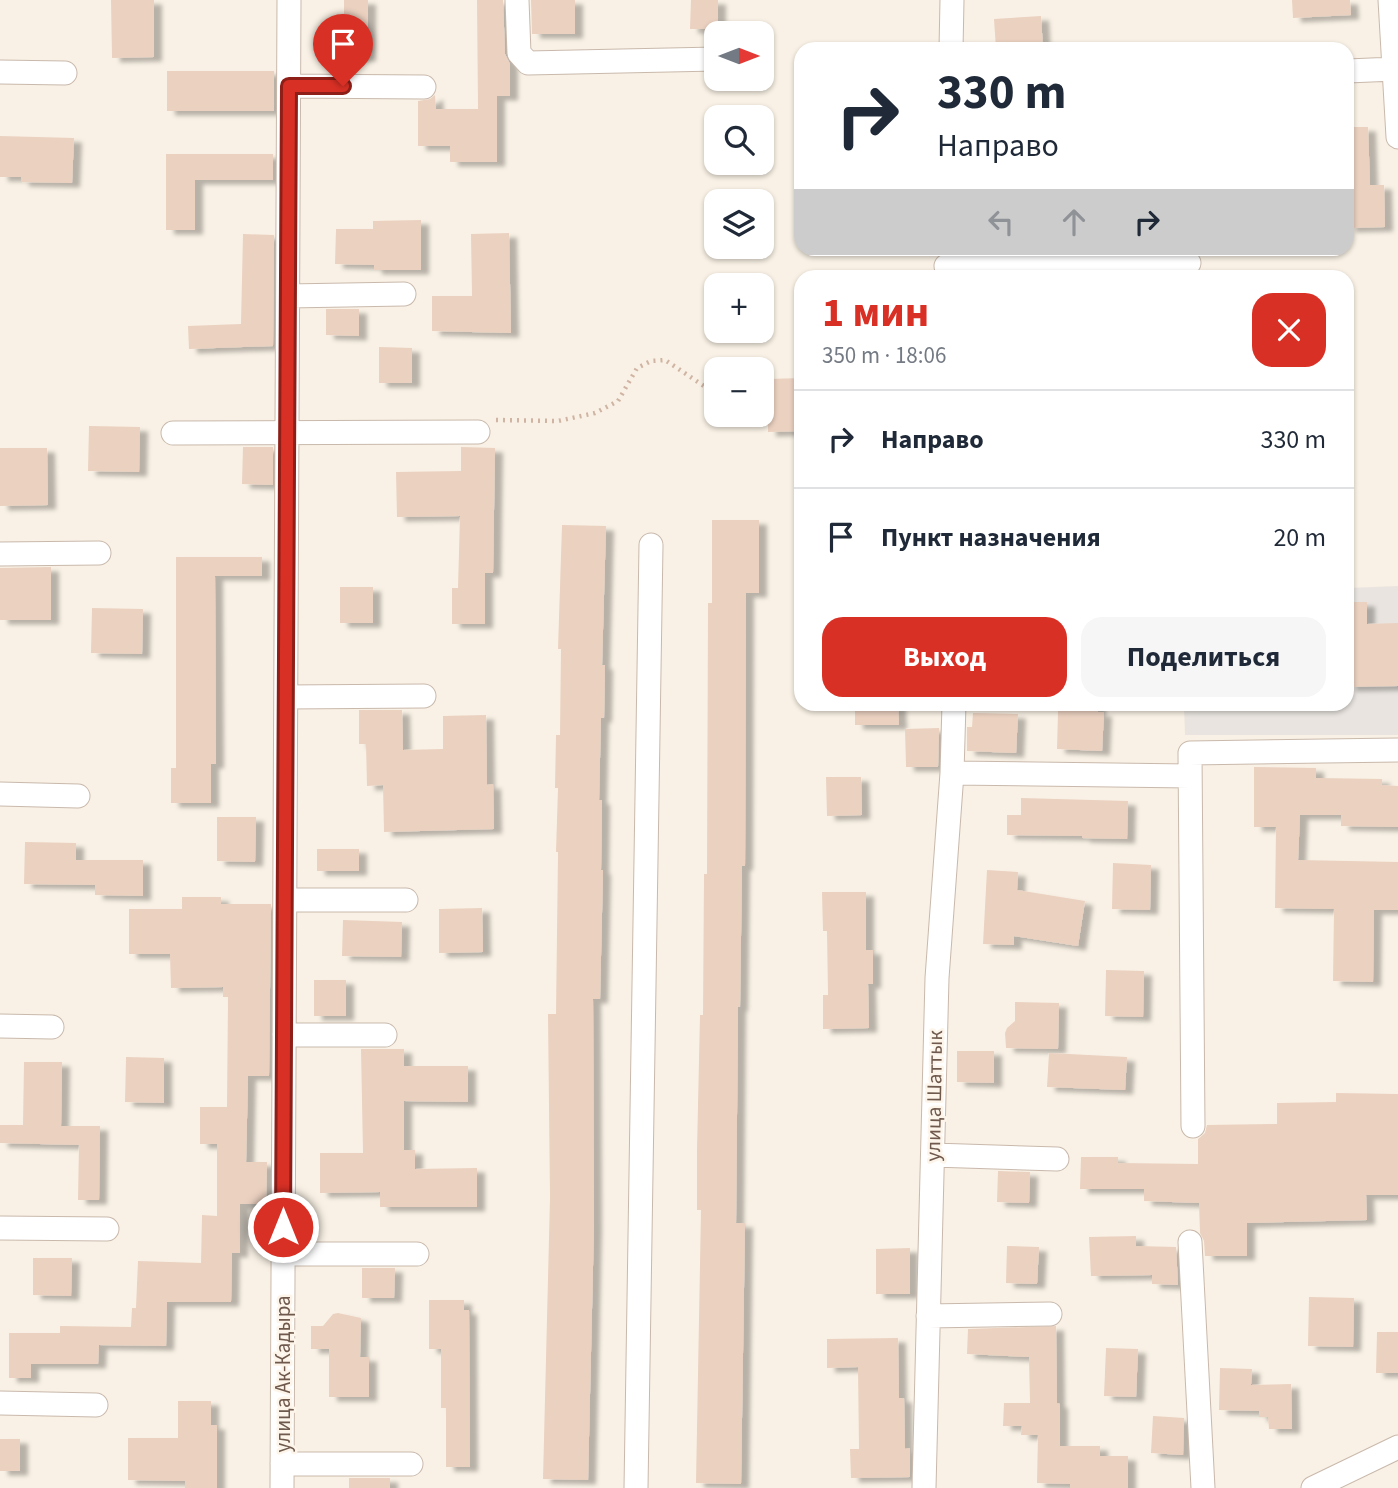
<!DOCTYPE html>
<html lang="ru">
<head>
<meta charset="utf-8">
<style>
  :root { --surface:#fff; --page:#f6f6f7; --text:#1f2937; --muted:#747a83; --line:#e0e1e3; --accent:#d93025 }
  body { margin:0; font-family:"Source Sans 3",sans-serif; background:var(--page); color:var(--text); height:100vh; display:flex; flex-direction:column; font-size:26px; white-space:nowrap }
  * { box-sizing:border-box; margin:0 }
  p { font-size:23px; color:var(--muted) }
  .icon { flex:none; width:38px; height:38px; fill:none; stroke:currentColor; stroke-width:2; stroke-linecap:round; stroke-linejoin:round }
  .map { position:relative; flex:1; overflow:hidden }
  .side { position:absolute; left:794px; top:270px; width:560px; height:441px; display:flex; flex-direction:column; background:var(--surface); border-radius:21px; box-shadow:0 2px 5px #0004 }
  .side>* { flex:none }
  .hud { position:absolute; left:794px; top:42px; width:560px; height:214px; border-radius:21px; box-shadow:0 2px 5px #0004; background:#fff; color:var(--text); overflow:hidden }
  .needle { width:46px; rotate:90deg }
  .tools { position:absolute; left:704px; top:21px; display:grid; gap:14px }
  .tools a { display:grid; place-items:center; width:70px; height:70px; border-radius:14px; background:var(--surface); box-shadow:0 2px 5px #0004; font-size:35px }
  .pin { position:absolute; display:grid; place-items:center; width:60px; height:60px; color:#fff; margin:-72px -30px; border-radius:50% 50% 50% 0; rotate:-45deg; box-shadow:0 0 7px #0007 }
  .pin .icon { rotate:45deg }
  .me { position:absolute; width:77px; margin:-38px; rotate:0deg; stroke-linejoin:round; filter:drop-shadow(0 0 5px #0008) }
  .turn { display:flex; align-items:center; gap:24px; height:147px; padding:0 28px; font-size:32px }
  .turn .icon { width:91px; height:91px; stroke-width:2.5 }
  .turn b { display:block; font-size:49px; line-height:60px }
  .lanes { display:flex; align-items:center; height:66px; padding:0 28px; background:#0003; justify-content:center; gap:35px; direction:ltr }
  .lanes .off { opacity:.35 }
  .round { display:grid; place-items:center; flex:none; width:74px; height:74px; border-radius:21px; background:var(--page) }
  .headline { display:flex; align-items:center; justify-content:space-between; height:119px; padding:0 28px }
  h1 { font-size:42px; font-weight:700; line-height:52px; color:var(--accent) }
  .primary-button { display:flex; gap:14px; margin-top:auto; padding:14px 28px }
  .primary-button a { flex:1; height:80px; border-radius:21px; background:var(--accent); color:#fff; font-size:28px; font-weight:700; line-height:80px; text-align:center }
  .primary-button a+a { background:var(--page); color:var(--text) }
  ul { padding:0; list-style:none }
  li { display:flex; align-items:center; gap:21px; height:98px; padding:0 28px; border-top:2px solid var(--line) }
  li div { flex:1 }
  li b { display:block; font-size:26px }
  li em { font-style:normal }
  .map>svg:first-child { display:block }
  .industrial { fill:#e9e4df }
  .building { fill:#ebd1c0; filter:url(#shadow) }
  .lines { fill:none; stroke-linecap:round; stroke-linejoin:round }
  .street-casing { stroke:#c9b9ac; stroke-width:25 }
  .path { stroke:#d0b4a3; stroke-width:4.5; stroke-dasharray:2 5; stroke-linecap:butt }
  .street { stroke:#fff; stroke-width:23 }
  .route-casing { stroke:#8d1f18; stroke-width:18 }
  .route { stroke:#d93025; stroke-width:12 }
  .labels { text-anchor:middle; dominant-baseline:central; stroke-width:5; stroke-linejoin:round; paint-order:stroke }
  .street-label { font-size:21px; fill:#6f594d; stroke:#fdf5ea }
</style>
</head>
<body>
<div class="map">
<svg width="1398" height="1488" viewBox="0 0 1398 1488">
  <defs>
    <filter id="shadow"><feDropShadow dx="8" dy="4.5" stdDeviation="2" flood-color="#0004"/></filter>
  </defs>
  <rect width="100%" height="100%" fill="#f9f1e5"/>
  <!-- industrial -->
  <path class="industrial" d="M 1398,586 L 1398,735 L 1185,735 L 1184,704 L 1348,704 L 1348,588 Z"/>
  <!-- building -->
  <path class="building" d="M 111,0 L 154,0 L 154,57 L 112,58 Z
    M 344,0 L 368,0 L 368,57 L 344,57 Z
    M 477,0 L 503,0 L 505,54 L 510,64 L 510,96 L 497,96 L 497,162 L 450,162 L 450,146 L 418,146 L 418,101 L 430,99 L 435,95 L 436,109 L 478,109 Z
    M 531,0 L 575,0 L 575,34 L 532,34 Z
    M 691,0 L 718,0 L 718,29 L 690,29 Z
    M 1292,0 L 1350,0 L 1351,15 L 1293,18 Z
    M 1041,16 L 1043,49 L 996,49 L 994,19 Z
    M 167,71 L 274,71 L 274,111 L 167,111 Z
    M 1348,127 L 1368,127 L 1370,185 L 1384,185 L 1385,227 L 1348,228 Z
    M 0,136 L 74,138 L 72,183 L 21,182 L 21,177 L 0,177 Z
    M 166,154 L 273,154 L 273,180 L 195,180 L 195,230 L 166,230 Z
    M 421,220 L 421,270 L 374,270 L 374,265 L 335,264 L 336,229 L 373,229 L 373,221 Z
    M 509,233 L 511,333 L 432,331 L 432,296 L 472,296 L 471,234 Z
    M 243,234 L 274,235 L 273,346 L 189,349 L 188,326 L 241,324 Z
    M 326,309 L 359,309 L 359,336 L 326,335 Z
    M 379,347 L 412,348 L 412,383 L 379,383 Z
    M 802,378 L 802,431 L 768,432 L 768,379 Z
    M 89,426 L 140,427 L 139,472 L 88,471 Z
    M 243,447 L 273,447 L 273,485 L 242,484 Z
    M 461,447 L 495,448 L 493,573 L 485,573 L 485,624 L 452,624 L 452,588 L 458,588 L 460,516 L 397,517 L 396,472 L 461,471 Z
    M 0,448 L 47,448 L 48,505 L 0,506 Z
    M 712,520 L 759,520 L 759,593 L 746,593 L 745,866 L 742,866 L 740,1007 L 738,1007 L 736,1223 L 745,1223 L 741,1484 L 696,1483 L 701,1210 L 697,1210 L 697,1150 L 700,1015 L 703,1015 L 704,874 L 707,874 L 708,603 L 712,603 Z
    M 562,525 L 606,526 L 602,665 L 605,665 L 604,718 L 601,718 L 599,800 L 602,800 L 601,870 L 603,870 L 600,999 L 593,999 L 594,1224 L 588,1480 L 543,1479 L 550,1198 L 548,1014 L 556,1014 L 558,852 L 556,852 L 558,788 L 555,788 L 556,735 L 560,735 L 561,649 L 558,649 Z
    M 176,557 L 262,557 L 262,576 L 215,576 L 216,764 L 211,764 L 211,803 L 171,803 L 171,768 L 176,768 Z
    M 51,567 L 51,620 L 0,620 L 0,568 Z
    M 340,587 L 373,587 L 373,623 L 340,623 Z
    M 1348,602 L 1367,602 L 1367,624 L 1398,623 L 1398,686 L 1348,687 Z
    M 92,608 L 143,609 L 142,654 L 91,653 Z
    M 855,704 L 898,704 L 899,725 L 855,725 Z
    M 1071,704 L 1098,704 L 1098,712 L 1104,712 L 1102,751 L 1057,749 L 1058,711 L 1071,711 Z
    M 359,710 L 402,710 L 403,750 L 443,749 L 443,716 L 486,715 L 487,785 L 493,784 L 494,829 L 384,832 L 383,785 L 367,786 L 366,744 L 359,744 Z
    M 973,713 L 1018,714 L 1016,753 L 967,751 L 967,727 L 972,727 Z
    M 939,728 L 938,767 L 906,767 L 905,729 Z
    M 1254,767 L 1316,768 L 1316,778 L 1382,779 L 1382,785 L 1398,786 L 1398,827 L 1341,826 L 1341,815 L 1300,815 L 1298,860 L 1398,862 L 1398,910 L 1374,910 L 1373,982 L 1333,981 L 1334,909 L 1275,908 L 1276,827 L 1254,827 Z
    M 826,777 L 861,777 L 862,815 L 827,816 Z
    M 1021,798 L 1128,801 L 1127,839 L 1082,838 L 1082,836 L 1007,835 L 1007,815 L 1021,815 Z
    M 217,817 L 256,817 L 255,862 L 217,861 Z
    M 25,842 L 76,843 L 76,860 L 143,860 L 143,896 L 95,895 L 95,885 L 24,884 Z
    M 317,849 L 359,849 L 359,871 L 317,871 Z
    M 1113,863 L 1151,865 L 1150,910 L 1112,909 Z
    M 987,870 L 1018,872 L 1017,890 L 1085,901 L 1078,946 L 1014,936 L 1014,945 L 983,944 Z
    M 822,892 L 866,892 L 866,950 L 873,950 L 873,984 L 868,984 L 869,1028 L 823,1029 L 823,995 L 828,995 L 827,931 L 823,931 Z
    M 182,897 L 221,897 L 221,904 L 271,904 L 269,1076 L 248,1076 L 246,1162 L 267,1162 L 266,1204 L 240,1204 L 240,1253 L 232,1253 L 231,1302 L 167,1302 L 166,1346 L 99,1345 L 98,1364 L 31,1364 L 31,1378 L 9,1378 L 9,1333 L 60,1333 L 60,1326 L 131,1327 L 132,1308 L 136,1308 L 138,1261 L 201,1263 L 202,1215 L 217,1216 L 217,1144 L 200,1144 L 200,1107 L 227,1107 L 228,997 L 223,997 L 223,987 L 171,988 L 170,954 L 129,954 L 129,909 L 182,909 Z
    M 482,908 L 483,952 L 439,953 L 439,909 Z
    M 343,920 L 402,922 L 401,957 L 342,956 Z
    M 1106,970 L 1144,971 L 1143,1017 L 1105,1016 Z
    M 314,980 L 346,980 L 346,1016 L 314,1016 Z
    M 1015,1002 L 1059,1003 L 1058,1049 L 1006,1048 L 1005,1033 L 1007,1028 L 1015,1021 Z
    M 361,1049 L 404,1049 L 404,1066 L 468,1066 L 468,1102 L 404,1101 L 404,1150 L 415,1150 L 415,1169 L 477,1168 L 477,1207 L 380,1207 L 380,1192 L 320,1193 L 320,1153 L 363,1153 Z
    M 957,1051 L 994,1051 L 994,1083 L 957,1082 Z
    M 1049,1053 L 1127,1057 L 1125,1090 L 1047,1087 Z
    M 126,1057 L 164,1058 L 164,1103 L 125,1102 Z
    M 24,1062 L 62,1062 L 61,1126 L 100,1126 L 99,1200 L 78,1200 L 79,1145 L 0,1143 L 0,1125 L 23,1125 Z
    M 1336,1093 L 1398,1094 L 1398,1195 L 1366,1195 L 1367,1220 L 1247,1223 L 1247,1256 L 1205,1256 L 1204,1241 L 1200,1233 L 1199,1203 L 1144,1201 L 1144,1189 L 1080,1189 L 1081,1157 L 1118,1157 L 1118,1163 L 1198,1164 L 1198,1139 L 1205,1133 L 1207,1125 L 1277,1124 L 1277,1103 L 1336,1102 Z
    M 998,1171 L 1030,1172 L 1029,1203 L 997,1202 Z
    M 1136,1236 L 1136,1246 L 1176,1247 L 1178,1285 L 1152,1284 L 1152,1275 L 1091,1276 L 1089,1237 Z
    M 1007,1246 L 1039,1247 L 1037,1284 L 1006,1283 Z
    M 910,1248 L 910,1294 L 876,1294 L 876,1249 Z
    M 33,1258 L 72,1258 L 71,1296 L 33,1295 Z
    M 362,1268 L 395,1268 L 394,1298 L 362,1298 Z
    M 1309,1297 L 1354,1298 L 1353,1347 L 1308,1346 Z
    M 429,1300 L 464,1300 L 464,1310 L 469,1310 L 470,1467 L 446,1467 L 446,1408 L 441,1408 L 441,1349 L 429,1349 Z
    M 338,1313 L 361,1318 L 360,1357 L 369,1357 L 369,1397 L 329,1397 L 329,1349 L 311,1349 L 311,1326 L 323,1326 L 333,1314 Z
    M 1056,1326 L 1057,1403 L 1060,1404 L 1060,1446 L 1100,1446 L 1100,1456 L 1128,1456 L 1128,1488 L 1070,1488 L 1070,1484 L 1037,1483 L 1038,1435 L 1021,1435 L 1022,1426 L 1003,1426 L 1004,1403 L 1030,1403 L 1029,1357 L 967,1354 L 968,1329 Z
    M 1377,1332 L 1398,1332 L 1398,1373 L 1376,1373 Z
    M 898,1338 L 899,1398 L 904,1398 L 905,1449 L 910,1448 L 910,1477 L 851,1478 L 850,1449 L 859,1449 L 858,1367 L 827,1368 L 827,1339 Z
    M 1106,1348 L 1138,1349 L 1136,1397 L 1104,1396 Z
    M 1220,1368 L 1252,1369 L 1251,1385 L 1291,1384 L 1292,1429 L 1269,1429 L 1268,1417 L 1259,1417 L 1259,1411 L 1219,1410 Z
    M 178,1401 L 211,1401 L 211,1425 L 217,1425 L 217,1488 L 185,1488 L 185,1481 L 128,1480 L 128,1438 L 178,1438 Z
    M 1153,1416 L 1184,1418 L 1183,1455 L 1151,1453 Z
    M 0,1439 L 20,1439 L 20,1471 L 0,1471 Z
    M 349,1478 L 390,1478 L 390,1488 L 349,1488 Z"/>
  <g class="lines">
    <defs>
      <path id="street" d="M 517,0 L 519,53 L 528,63 L 716,59
        M 1390,0 L 1398,137
        M 951,49 L 952,0
        M 1348,71 L 1394,69
        M 0,72 L 65,73
        M 289,86 L 424,87
        M 946,266 L 1189,263
        M 288,296 L 404,294
        M 173,433 L 478,432
        M 0,554 L 99,553
        M 286,697 L 424,696
        M 952,773 L 1190,776
        M 0,794 L 78,796
        M 285,900 L 406,900
        M 0,1026 L 52,1027
        M 284,1035 L 385,1035
        M 1193,1126 L 1190,753 L 1398,750
        M 933,1155 L 1057,1159
        M 0,1228 L 107,1229
        M 1190,1242 L 1203,1488
        M 283,1254 L 417,1254
        M 928,1316 L 1050,1314
        M 0,1403 L 96,1405
        M 282,1464 L 411,1464
        M 282,1488 L 289,0
        M 636,1488 L 651,545
        M 924,1488 L 937,978 L 952,773 L 954,704
        M 1313,1488 L 1398,1447"/>
    </defs>
    <!-- street casing -->
    <use href="#street" class="street-casing"/>
    <!-- path -->
    <path class="path" d="M 496,420 L 558,421 L 595,413 L 618,401 L 637,368 L 651,361 L 665,360 L 716,394"/>
    <!-- street -->
    <use href="#street" class="street"/>
  </g>
  <g class="lines">
    <defs>
      <path id="route" d="M 283,1227 L 289,86 L 343,86"/>
    </defs>
    <!-- route casing -->
    <use href="#route" class="route-casing"/>
    <!-- route -->
    <use href="#route" class="route"/>
  </g>
  <g class="labels">
    <!-- street labels -->
    <g class="street-label">
      <text transform="translate(934 1096) rotate(-89)">улица Шаттык</text>
      <text transform="translate(283 1374) rotate(-90)">улица Ак-Кадыра</text>
    </g>
  </g>
</svg>
<div class="tools">
<a><svg class="needle" viewBox="-14 -14 28 28"><path d="M0-13l5 13h-10z" fill="#e53935"/><path d="M0 13l5-13h-10z" fill="#747a83"/></svg></a>
<a><svg class="icon" aria-label="search" viewBox="0 0 24 24"><circle cx="10" cy="10" r="6"/><path d="M15 15l6 6"/></svg></a>
<a><svg class="icon" aria-label="layers" viewBox="0 0 24 24"><path d="M12 4l9 5-9 5-9-5zM3 14l9 5 9-5"/></svg></a>
<a>+</a>
<a>−</a>
</div>
<div class="pin" style="left:343px;top:86px;background:#d93025"><svg class="icon" aria-label="arrive" viewBox="0 0 24 24"><path d="M6 21V4h12l-3 4 3 4H6"/></svg></div>
<svg class="me" style="left:283px;top:1227px" viewBox="-20 -20 40 40"><circle r="17" fill="#d93025" stroke="#fff" stroke-width="3"/><path d="M0-11L8 9 0 5-8 9z" fill="#fff"/></svg>
<div class="hud">
<div class="turn"><svg class="icon" aria-label="right" viewBox="0 0 24 24"><path d="M7 20v-9h11M14 6l5 5-5 5"/></svg><div><b>330 m</b>Направо</div></div>
<div class="lanes"><svg class="icon off" aria-label="left" viewBox="0 0 24 24"><path d="M17 20v-9H6M10 6l-5 5 5 5"/></svg><svg class="icon off" aria-label="ahead" viewBox="0 0 24 24"><path d="M12 20V5M6 11l6-6 6 6"/></svg><svg class="icon" aria-label="right" viewBox="0 0 24 24"><path d="M7 20v-9h11M14 6l5 5-5 5"/></svg></div>
</div>
<section class="side">
<div class="headline"><div><h1>1 мин</h1><p>350 m · 18:06</p></div><a class="round" style="background:#d93025;color:#fff"><svg class="icon" aria-label="close" viewBox="0 0 24 24"><path d="M6 6l12 12M18 6L6 18"/></svg></a></div>
<ul>
<li><svg class="icon" aria-label="right" viewBox="0 0 24 24"><path d="M7 20v-9h11M14 6l5 5-5 5"/></svg><div><b>Направо</b></div><em>330 m</em></li>
<li><svg class="icon" aria-label="arrive" viewBox="0 0 24 24"><path d="M6 21V4h12l-3 4 3 4H6"/></svg><div><b>Пункт назначения</b></div><em>20 m</em></li>
</ul>
<div class="primary-button"><a>Выход</a><a>Поделиться</a></div>
</section>
</div>
</body>
</html>
